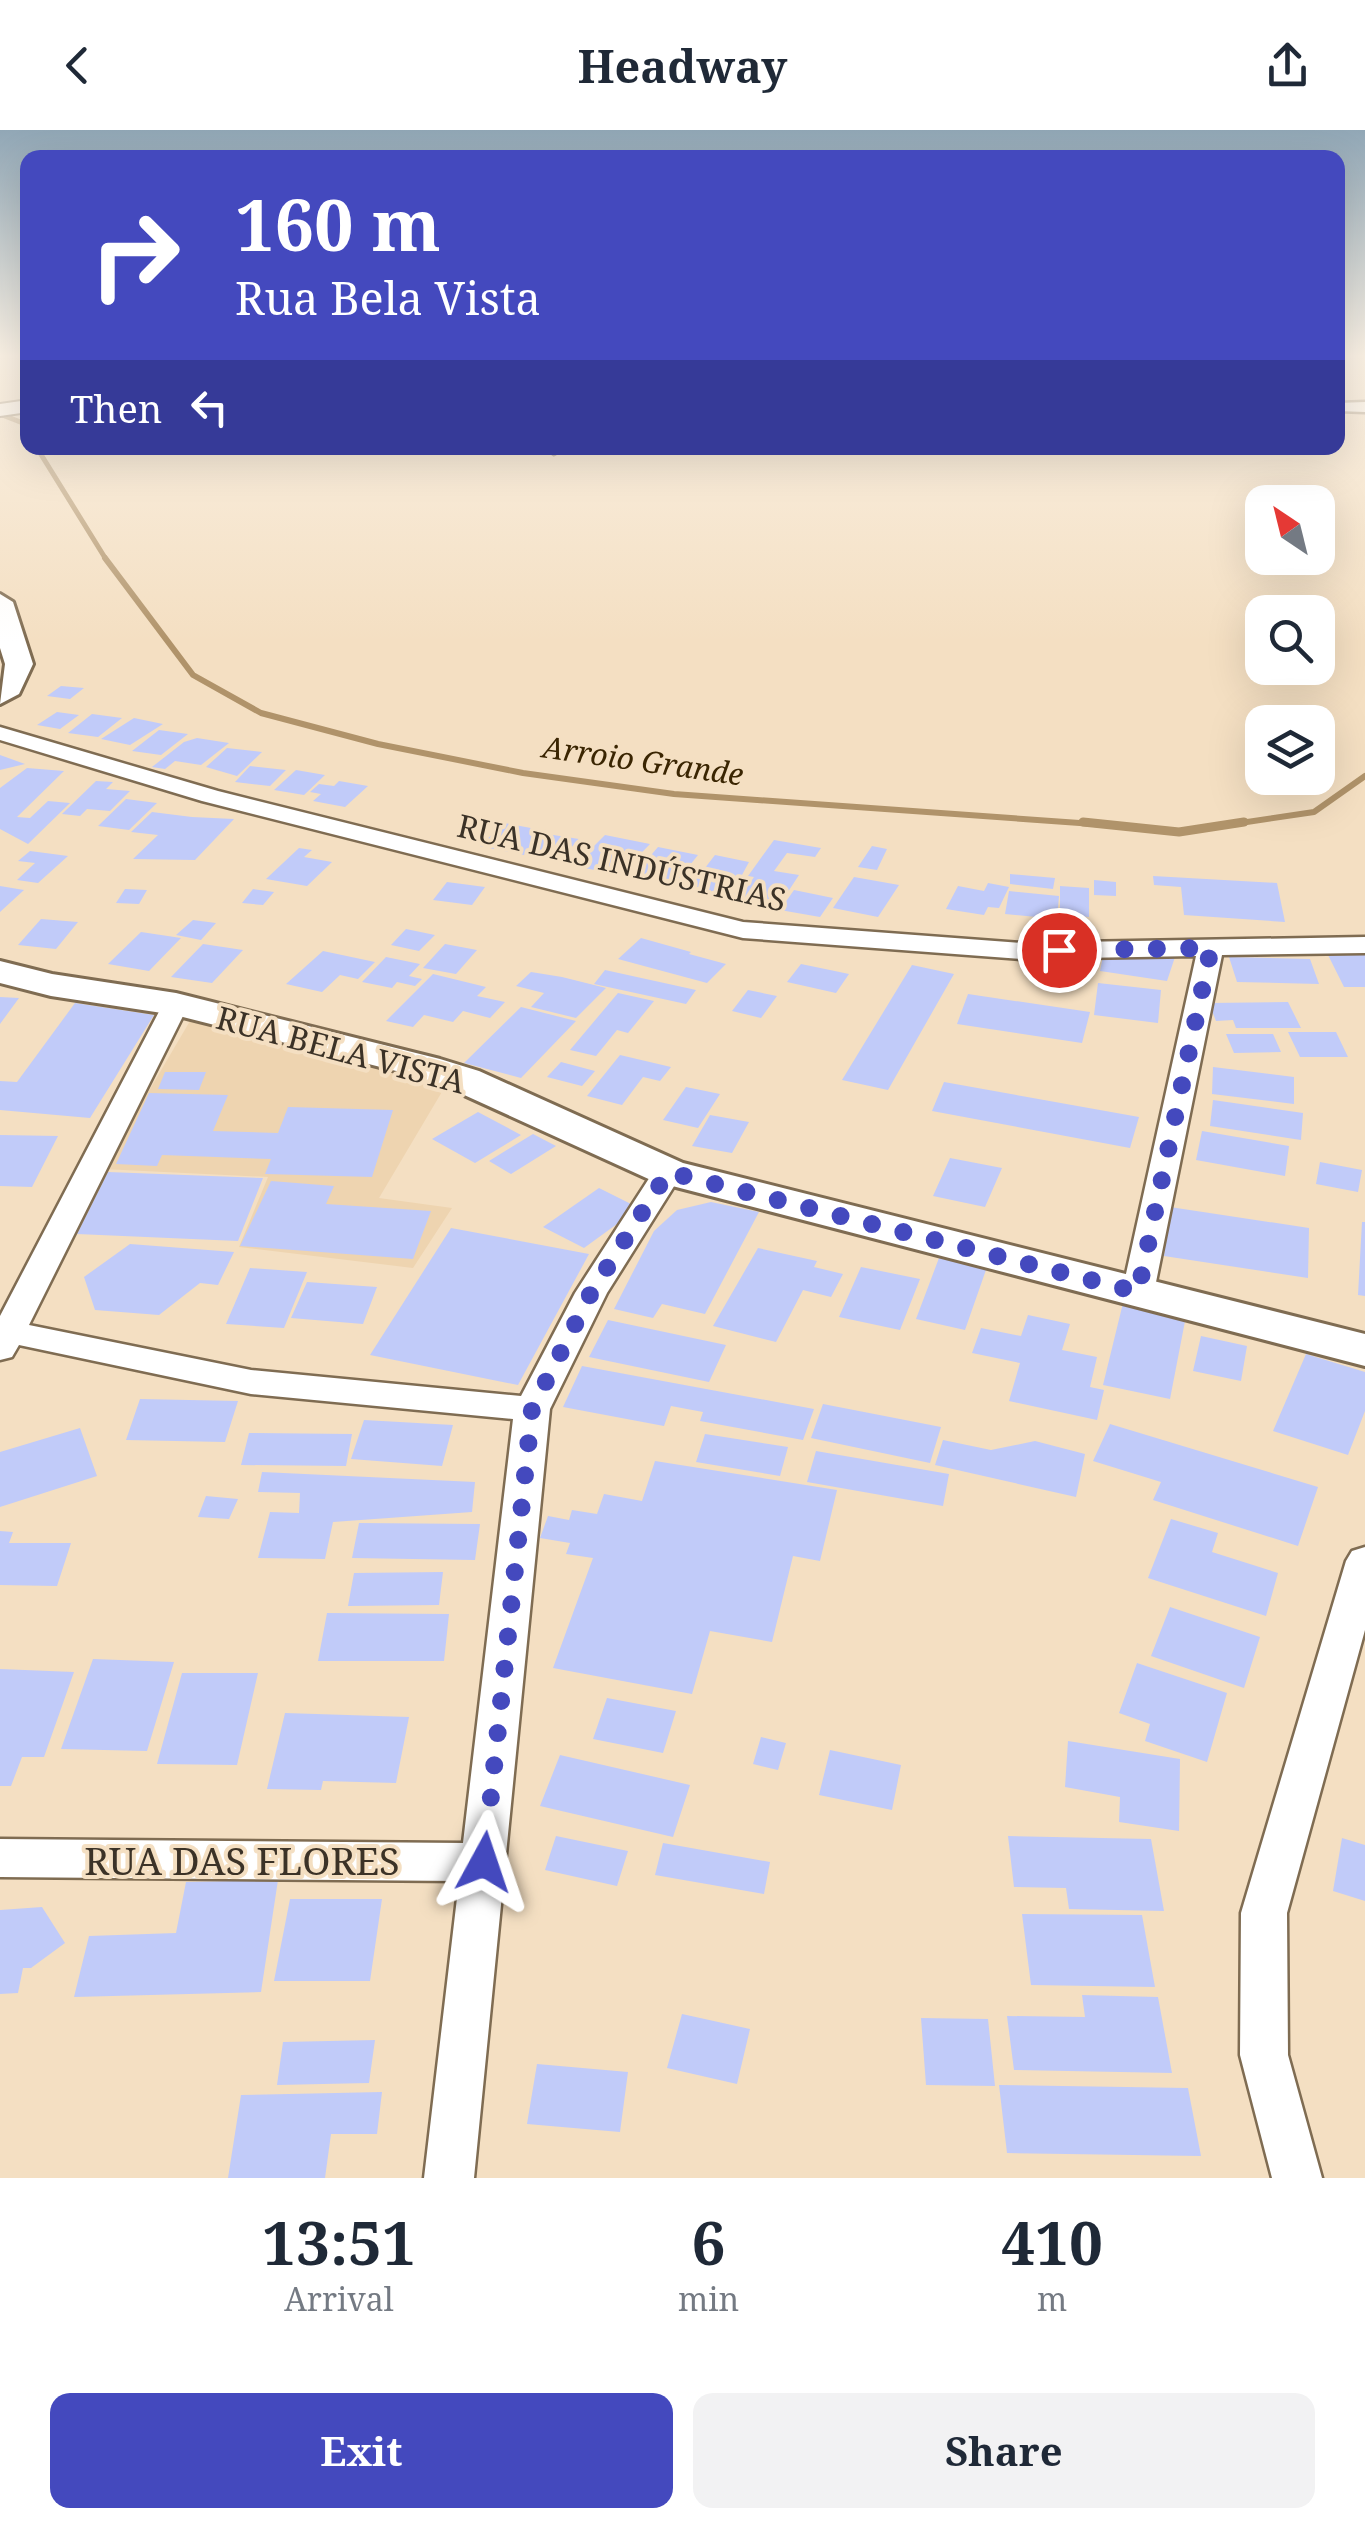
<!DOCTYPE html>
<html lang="en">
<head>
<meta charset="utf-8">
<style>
  :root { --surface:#fff; --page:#f2f2f3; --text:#1f2937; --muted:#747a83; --accent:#4449be }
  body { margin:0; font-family:"Noto Serif",serif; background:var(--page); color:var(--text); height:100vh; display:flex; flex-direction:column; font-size:38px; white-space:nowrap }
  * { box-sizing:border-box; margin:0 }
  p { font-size:32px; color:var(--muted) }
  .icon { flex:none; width:55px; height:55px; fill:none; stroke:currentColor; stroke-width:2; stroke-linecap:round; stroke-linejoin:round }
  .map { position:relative; height:2048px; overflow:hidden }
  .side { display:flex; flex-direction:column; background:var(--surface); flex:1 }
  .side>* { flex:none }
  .top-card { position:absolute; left:20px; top:20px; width:1325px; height:305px; border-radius:20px; box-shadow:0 10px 40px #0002; background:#4449be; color:#fff; overflow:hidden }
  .needle { width:65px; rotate:325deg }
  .buttons { position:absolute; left:1245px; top:355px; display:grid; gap:20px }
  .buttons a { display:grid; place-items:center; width:90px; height:90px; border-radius:20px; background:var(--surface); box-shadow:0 10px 40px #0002; font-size:50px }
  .pin { position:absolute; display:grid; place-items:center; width:85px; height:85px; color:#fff; margin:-42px; border:5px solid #fff; border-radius:50%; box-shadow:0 2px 10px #0007 }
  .me { position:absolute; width:110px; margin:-55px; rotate:5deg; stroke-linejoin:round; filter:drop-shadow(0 0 8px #0008) }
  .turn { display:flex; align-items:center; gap:35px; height:210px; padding:0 50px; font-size:45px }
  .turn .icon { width:130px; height:130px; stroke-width:2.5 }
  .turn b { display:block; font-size:70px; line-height:85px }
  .then { display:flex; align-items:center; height:95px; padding:0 50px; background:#0003; gap:20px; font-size:38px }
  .eta { display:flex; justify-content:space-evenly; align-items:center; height:170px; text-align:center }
  .eta b { font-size:60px; font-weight:700; line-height:70px }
  .primary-button { display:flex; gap:20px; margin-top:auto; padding:20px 50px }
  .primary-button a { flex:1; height:115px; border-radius:20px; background:var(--accent); color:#fff; font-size:40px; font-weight:700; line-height:115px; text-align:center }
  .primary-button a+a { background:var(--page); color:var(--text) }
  header { display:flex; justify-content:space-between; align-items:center; height:130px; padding:0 50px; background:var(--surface); font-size:45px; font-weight:700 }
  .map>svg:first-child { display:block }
  .built { fill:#eed4b0 }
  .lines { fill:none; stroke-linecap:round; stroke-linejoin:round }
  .stream-far2 { stroke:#b0936a; stroke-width:5 }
  .stream-far1 { stroke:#b0936a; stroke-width:6 }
  .stream { stroke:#b0936a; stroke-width:9 }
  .building { fill:#c1cbf9 }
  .minor-casing { stroke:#7f6c52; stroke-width:5 }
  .tertiary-casing { stroke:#7f6c52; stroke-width:4 }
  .secondary-casing { stroke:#7f6c52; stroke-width:6 }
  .minor { fill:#fff; fill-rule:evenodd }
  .tertiary { fill:#fff; fill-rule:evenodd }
  .secondary { fill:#fff; fill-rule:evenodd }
  .route { stroke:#4449be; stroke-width:18; stroke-dasharray:0 32.4 }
  .labels { text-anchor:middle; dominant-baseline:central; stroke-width:8; stroke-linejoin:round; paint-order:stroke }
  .far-water-label { font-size:30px; font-style:italic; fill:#3a2502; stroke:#f4dfc2 }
  .street-label { font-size:32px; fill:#3b3227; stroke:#f4dfc2 }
  .near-street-label { font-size:38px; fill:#3b3227; stroke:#f4dfc2 }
</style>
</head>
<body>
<header><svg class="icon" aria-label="back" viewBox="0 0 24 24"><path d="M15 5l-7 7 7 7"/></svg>Headway<svg class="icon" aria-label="share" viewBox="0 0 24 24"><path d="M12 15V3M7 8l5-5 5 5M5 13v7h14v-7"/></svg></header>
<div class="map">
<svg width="1365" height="2048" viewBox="0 0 1365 2048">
  <rect width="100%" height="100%" fill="#f4dfc2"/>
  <!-- built -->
  <path class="built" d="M 190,891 L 446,955 L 379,1068 L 452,1078 L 413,1138 L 239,1117 L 268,1047 L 103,1039 Z"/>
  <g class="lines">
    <!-- stream-far2 -->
    <path class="stream-far2" d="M 0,284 L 28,295
      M 37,318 L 107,431"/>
    <!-- stream-far1 -->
    <path class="stream-far1" d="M 105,428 L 193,545 L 261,583 L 378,614 L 523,643 L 674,664 L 1108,695
      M 1227,695 L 1314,682 L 1365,646"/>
    <!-- stream -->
    <path class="stream" d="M 1083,692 L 1179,702 L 1244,692"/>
  </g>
  <!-- building -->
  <path class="building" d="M 61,556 L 84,558 L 70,569 L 47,566 Z
    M 57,582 L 79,585 L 60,599 L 37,595 Z
    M 92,584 L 122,588 L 98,607 L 68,603 Z
    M 134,588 L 163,594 L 130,615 L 101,609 Z
    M 159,600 L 188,604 L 161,625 L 132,621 Z
    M 197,608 L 229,613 L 201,635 L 175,631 L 165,639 L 152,637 L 184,612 Z
    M 227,618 L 262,622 L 237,646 L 206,637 Z
    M 0,625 L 25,634 L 0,640 Z
    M 250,636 L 286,640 L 270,656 L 235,652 Z
    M 27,638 L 64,641 L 17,687 L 30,688 L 48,671 L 70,673 L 28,714 L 0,699 L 0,658 Z
    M 296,640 L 325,645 L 304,665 L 274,660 Z
    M 96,651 L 113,652 L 106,659 L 130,661 L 110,681 L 87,679 L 80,686 L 62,684 Z
    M 339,651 L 368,656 L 345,677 L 313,671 L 321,664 L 310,662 L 319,654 L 334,656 Z
    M 126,669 L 157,673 L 129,700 L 98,696 Z
    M 152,682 L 192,687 L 234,689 L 195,730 L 133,729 L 158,705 L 131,702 Z
    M 504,693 L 547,701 L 524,725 L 480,716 Z
    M 547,704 L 579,709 L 561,729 L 529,723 Z
    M 605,705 L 650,714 L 620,745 L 574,736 Z
    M 774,710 L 821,718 L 815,727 L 787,723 L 774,741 L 799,745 L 776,780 L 729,771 L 737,760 L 744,762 L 754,747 L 748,746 Z
    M 872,716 L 887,719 L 877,740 L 858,737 Z
    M 658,717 L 698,725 L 678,750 L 634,745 Z
    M 299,718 L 312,720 L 304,727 L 332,732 L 307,756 L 266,749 Z
    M 30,721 L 68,726 L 38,753 L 17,750 L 35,733 L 18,731 Z
    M 715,725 L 749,732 L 735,758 L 727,757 L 721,766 L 688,760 Z
    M 1010,744 L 1055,748 L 1053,759 L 1010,754 Z
    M 1153,746 L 1277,753 L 1285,792 L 1184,785 L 1181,757 L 1154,755 Z
    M 854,747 L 899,755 L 878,787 L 833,778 Z
    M 1094,750 L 1116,752 L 1116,766 L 1094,765 Z
    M 447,752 L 485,757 L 472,775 L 433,770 Z
    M 988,753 L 1009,757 L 999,778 L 988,777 L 984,785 L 946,779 L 958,756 L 984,761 Z
    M 0,756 L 24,760 L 0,782 Z
    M 1060,756 L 1089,758 L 1089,787 L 1060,784 Z
    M 125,759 L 147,760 L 139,774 L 116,773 Z
    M 253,759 L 274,762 L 263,775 L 242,773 Z
    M 794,760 L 833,768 L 820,787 L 780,780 Z
    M 1009,761 L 1059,766 L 1057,789 L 1005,784 Z
    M 41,789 L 78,792 L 56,819 L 18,815 Z
    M 193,790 L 216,793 L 201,810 L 176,805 Z
    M 406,799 L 435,805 L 419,821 L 391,815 Z
    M 141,802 L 181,808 L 149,841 L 108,834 Z
    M 641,808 L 691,822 L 689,824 L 726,834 L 707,853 L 618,829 Z
    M 203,814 L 243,820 L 212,853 L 171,847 Z
    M 445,814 L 477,820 L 456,844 L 423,838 Z
    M 323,821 L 375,832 L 358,849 L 340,845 L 322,862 L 286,854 Z
    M 1176,824 L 1167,851 L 1100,841 L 1103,826 Z
    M 1328,825 L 1365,825 L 1365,857 L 1344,857 Z
    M 386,827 L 420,834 L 409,846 L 422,849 L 415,856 L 397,852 L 392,858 L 362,852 Z
    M 1229,827 L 1310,829 L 1319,854 L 1237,852 Z
    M 801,834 L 830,840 L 849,844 L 836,863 L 787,852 Z
    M 912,835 L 954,844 L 888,960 L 842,950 Z
    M 605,840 L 696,860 L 686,874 L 594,854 Z
    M 531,842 L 562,847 L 606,858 L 576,888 L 531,877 L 544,863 L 516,856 Z
    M 433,844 L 486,857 L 477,866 L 505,872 L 490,888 L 463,881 L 453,892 L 424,885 L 413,897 L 386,891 Z
    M 1098,853 L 1161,860 L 1158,893 L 1094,885 Z
    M 748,860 L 777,866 L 761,888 L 732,881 Z
    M 618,863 L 654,871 L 628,903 L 617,900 L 596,926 L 570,920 Z
    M 968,864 L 1090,882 L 1082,913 L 957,894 Z
    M 0,867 L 19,868 L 0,894 Z
    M 1288,872 L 1301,898 L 1236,898 L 1233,890 L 1216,891 L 1209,873 Z
    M 75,873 L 154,885 L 90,988 L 0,980 L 0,951 L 17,952 Z
    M 521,877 L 576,891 L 521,948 L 464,933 Z
    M 1288,902 L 1336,902 L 1348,927 L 1300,927 Z
    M 1226,904 L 1273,904 L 1281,922 L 1234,923 Z
    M 620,925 L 671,937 L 660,951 L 643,947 L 622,975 L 587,966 Z
    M 561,932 L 595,941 L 582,956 L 547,947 Z
    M 1213,937 L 1294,947 L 1294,974 L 1212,964 Z
    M 165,942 L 206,942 L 199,960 L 158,959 Z
    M 944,952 L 1139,987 L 1130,1018 L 932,981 Z
    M 686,957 L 720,964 L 698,998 L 663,990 Z
    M 149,963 L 228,965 L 213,1001 L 278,1003 L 288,977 L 393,980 L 372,1047 L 265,1044 L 271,1029 L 162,1025 L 157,1036 L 116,1034 Z
    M 1213,970 L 1303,983 L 1301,1010 L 1210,996 Z
    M 478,982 L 521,1005 L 475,1033 L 432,1009 Z
    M 710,985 L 749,992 L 732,1023 L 692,1016 Z
    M 1202,1001 L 1289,1016 L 1285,1046 L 1196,1030 Z
    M 533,1004 L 556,1016 L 511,1044 L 489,1031 Z
    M 0,1005 L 58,1006 L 32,1057 L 0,1056 Z
    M 950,1028 L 1002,1038 L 985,1077 L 933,1066 Z
    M 1320,1032 L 1362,1040 L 1358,1062 L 1316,1054 Z
    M 108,1042 L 263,1048 L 238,1111 L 77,1104 Z
    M 271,1051 L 334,1056 L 326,1074 L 431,1081 L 413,1129 L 240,1116 Z
    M 599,1058 L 639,1078 L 584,1118 L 543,1097 Z
    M 711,1072 L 759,1082 L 705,1184 L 662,1174 L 653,1188 L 614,1179 L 654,1101 L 677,1080 Z
    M 1170,1077 L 1309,1098 L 1308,1148 L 1164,1126 Z
    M 1362,1092 L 1365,1092 L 1365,1166 L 1358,1165 Z
    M 451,1098 L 589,1124 L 518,1255 L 370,1225 Z
    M 130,1114 L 234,1122 L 218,1155 L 200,1153 L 159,1185 L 95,1180 L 84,1147 Z
    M 758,1118 L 817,1131 L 814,1137 L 843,1144 L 831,1167 L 803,1160 L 776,1212 L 713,1196 Z
    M 939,1128 L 987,1137 L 965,1200 L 916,1189 Z
    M 861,1137 L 920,1149 L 900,1200 L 839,1187 Z
    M 250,1138 L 307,1142 L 284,1198 L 226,1194 Z
    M 307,1152 L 377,1157 L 363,1194 L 291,1188 Z
    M 1123,1173 L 1186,1186 L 1170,1269 L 1103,1255 Z
    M 1028,1185 L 1070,1194 L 1062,1220 L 1097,1227 L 1090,1257 L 1104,1260 L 1097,1290 L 1009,1271 L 1020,1233 L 972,1223 L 981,1198 L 1021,1206 Z
    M 608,1190 L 726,1215 L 709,1252 L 589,1227 Z
    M 1201,1206 L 1247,1216 L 1241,1251 L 1193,1241 Z
    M 1306,1224 L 1365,1242 L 1365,1281 L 1348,1325 L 1273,1301 Z
    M 582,1236 L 814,1279 L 803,1310 L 700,1291 L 703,1282 L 671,1276 L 664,1296 L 563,1277 Z
    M 140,1269 L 238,1271 L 225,1312 L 126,1310 Z
    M 823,1274 L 941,1297 L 930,1333 L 811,1308 Z
    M 364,1290 L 453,1295 L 442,1336 L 351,1329 Z
    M 1110,1294 L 1318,1357 L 1298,1416 L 1153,1370 L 1161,1352 L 1093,1331 Z
    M 80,1298 L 97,1346 L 0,1377 L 0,1322 Z
    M 249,1303 L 352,1304 L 346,1336 L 241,1335 Z
    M 705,1304 L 788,1317 L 780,1346 L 696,1332 Z
    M 943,1310 L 991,1320 L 1035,1311 L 1085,1324 L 1076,1367 L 935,1335 Z
    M 816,1321 L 949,1344 L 943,1376 L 807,1352 Z
    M 655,1331 L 837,1360 L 820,1431 L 793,1426 L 772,1512 L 710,1501 L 692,1564 L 553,1538 L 593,1428 L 566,1424 L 570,1413 L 540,1408 L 548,1386 L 569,1390 L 572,1380 L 597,1384 L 604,1364 L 642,1371 Z
    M 262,1342 L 475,1352 L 472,1382 L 333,1392 L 325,1429 L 258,1428 L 270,1382 L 299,1383 L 300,1363 L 258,1362 Z
    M 206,1366 L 238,1369 L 229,1389 L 198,1387 Z
    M 1171,1389 L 1218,1403 L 1212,1422 L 1278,1443 L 1266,1486 L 1148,1448 Z
    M 359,1393 L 480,1394 L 475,1430 L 352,1428 Z
    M 0,1401 L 13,1402 L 9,1413 L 71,1413 L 57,1456 L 0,1455 Z
    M 443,1442 L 439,1475 L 348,1476 L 354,1443 Z
    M 1170,1477 L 1260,1507 L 1244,1558 L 1151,1526 Z
    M 327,1483 L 449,1484 L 444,1531 L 318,1531 Z
    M 93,1529 L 174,1532 L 147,1621 L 61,1619 Z
    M 1137,1533 L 1227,1563 L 1207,1632 L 1145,1611 L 1150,1594 L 1119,1583 Z
    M 0,1539 L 74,1542 L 44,1627 L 22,1627 L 11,1656 L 0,1656 Z
    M 182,1543 L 258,1543 L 237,1635 L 157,1634 Z
    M 607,1568 L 676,1581 L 663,1623 L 593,1609 Z
    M 285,1583 L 409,1587 L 396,1653 L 323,1651 L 321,1660 L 267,1659 Z
    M 761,1607 L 786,1613 L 778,1640 L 753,1634 Z
    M 1068,1611 L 1180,1629 L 1179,1701 L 1119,1692 L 1120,1667 L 1065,1657 Z
    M 830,1620 L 901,1635 L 892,1680 L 819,1665 Z
    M 560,1625 L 690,1655 L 673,1707 L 540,1676 Z
    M 556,1706 L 628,1721 L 617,1756 L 545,1740 Z
    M 1008,1706 L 1151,1709 L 1164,1781 L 1069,1779 L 1066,1758 L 1014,1757 Z
    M 1342,1708 L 1365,1715 L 1365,1771 L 1333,1761 Z
    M 663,1713 L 770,1732 L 764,1764 L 655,1745 Z
    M 278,1750 L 261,1862 L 74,1867 L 89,1806 L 176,1803 L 186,1752 Z
    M 290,1769 L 382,1769 L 370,1851 L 274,1851 Z
    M 42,1777 L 65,1813 L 31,1838 L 23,1838 L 18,1863 L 0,1864 L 0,1780 Z
    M 1022,1784 L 1142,1785 L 1155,1857 L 1031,1855 Z
    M 1082,1865 L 1158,1867 L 1172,1943 L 1014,1940 L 1007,1886 L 1085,1887 Z
    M 682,1884 L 750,1899 L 737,1954 L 667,1938 Z
    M 921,1888 L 988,1889 L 995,1956 L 926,1955 Z
    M 375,1910 L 369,1953 L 277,1955 L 283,1912 Z
    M 537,1934 L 628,1942 L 620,2002 L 527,1994 Z
    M 999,1955 L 1188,1958 L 1201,2026 L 1007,2023 Z
    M 382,1962 L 377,2004 L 331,2004 L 325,2048 L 228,2048 L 241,1965 Z"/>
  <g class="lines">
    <defs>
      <path id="minor" d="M 1365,272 L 1365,282 L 1338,281 L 1338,273 Z
        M 546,318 L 562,318 L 562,319 L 554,324 Z
        M 0,597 L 218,661 L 743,792 L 1021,813 L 1365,807 L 1365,823 L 1222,825 L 1154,1162 L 1150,1169 L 1126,1169 L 1122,1162 L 1196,826 L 1021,829 L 743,808 L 202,671 L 0,610 Z
        M 176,866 L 189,874 L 29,1195 L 251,1240 L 521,1266 L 575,1163 L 657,1036 L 668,1033 L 683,1042 L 607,1163 L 550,1279 L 474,2048 L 424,2048 L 459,1751 L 0,1747 L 0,1709 L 463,1713 L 513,1289 L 251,1264 L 19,1215 L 12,1227 L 0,1230 L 0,1186 L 163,874 Z
        M 1365,1417 L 1365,1500 L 1287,1783 L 1288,1925 L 1322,2048 L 1272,2048 L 1240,1925 L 1241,1783 L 1346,1431 L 1352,1421 Z"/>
      <path id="tertiary" d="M 28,270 L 28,282 L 0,286 L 0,274 Z"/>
      <path id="secondary" d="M 0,464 L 13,472 L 33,534 L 19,564 L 0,574 L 5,534 L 0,518 Z
        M 0,831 L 52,844 L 176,863 L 440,929 L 479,941 L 683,1033 L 1365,1204 L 1365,1236 L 653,1051 L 451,959 L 412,945 L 175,885 L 51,866 L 0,853 Z"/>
    </defs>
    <!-- minor casing -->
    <use href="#minor" class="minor-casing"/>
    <!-- tertiary casing -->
    <use href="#tertiary" class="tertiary-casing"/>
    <!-- secondary casing -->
    <use href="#secondary" class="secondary-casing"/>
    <!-- minor -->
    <use href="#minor" class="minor"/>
    <!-- tertiary -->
    <use href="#tertiary" class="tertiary"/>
    <!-- secondary -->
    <use href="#secondary" class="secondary"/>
  </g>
  <!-- sky -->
  <linearGradient id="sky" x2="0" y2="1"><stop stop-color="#91a7b6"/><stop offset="0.44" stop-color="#faf1e4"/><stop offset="1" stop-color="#faf1e4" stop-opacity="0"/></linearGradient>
  <rect width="1365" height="512" fill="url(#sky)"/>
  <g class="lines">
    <!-- route -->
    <path class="route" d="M 484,1732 L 532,1279 L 591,1163 L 668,1042 L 1138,1162 L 1211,818 L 1059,820"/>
  </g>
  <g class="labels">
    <!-- far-water labels -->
    <g class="far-water-label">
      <text transform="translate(643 630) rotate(8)">Arroio Grande</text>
    </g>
    <!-- street labels -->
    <g class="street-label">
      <text transform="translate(622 732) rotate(13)">RUA DAS INDÚSTRIAS</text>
      <text transform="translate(341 919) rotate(15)">RUA BELA VISTA</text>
    </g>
    <!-- near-street labels -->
    <g class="near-street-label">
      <text x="242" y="1730">RUA DAS FLORES</text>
    </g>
  </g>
</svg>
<div class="buttons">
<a><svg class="needle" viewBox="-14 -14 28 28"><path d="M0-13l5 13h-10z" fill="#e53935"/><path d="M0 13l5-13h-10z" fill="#747a83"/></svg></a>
<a><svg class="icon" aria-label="search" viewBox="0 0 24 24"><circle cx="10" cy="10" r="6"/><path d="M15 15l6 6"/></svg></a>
<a><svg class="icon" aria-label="layers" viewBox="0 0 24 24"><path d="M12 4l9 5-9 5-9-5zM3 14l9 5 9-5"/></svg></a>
</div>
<div class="pin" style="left:1059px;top:820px;background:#d93025"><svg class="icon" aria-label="arrive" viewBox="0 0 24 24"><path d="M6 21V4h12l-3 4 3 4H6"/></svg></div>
<svg class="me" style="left:484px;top:1732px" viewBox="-20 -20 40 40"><path d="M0-17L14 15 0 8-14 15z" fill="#4449be" stroke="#fff" stroke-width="4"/></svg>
<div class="top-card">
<div class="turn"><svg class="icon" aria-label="right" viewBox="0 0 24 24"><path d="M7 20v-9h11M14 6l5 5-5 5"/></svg><div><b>160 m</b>Rua Bela Vista</div></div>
<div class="then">Then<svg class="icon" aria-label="left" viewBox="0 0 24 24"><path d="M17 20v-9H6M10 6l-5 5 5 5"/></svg></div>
</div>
</div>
<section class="side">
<div class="eta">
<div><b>13:51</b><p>Arrival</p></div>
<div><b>6</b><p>min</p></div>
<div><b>410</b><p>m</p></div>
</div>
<div class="primary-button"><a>Exit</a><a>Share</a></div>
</section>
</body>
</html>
